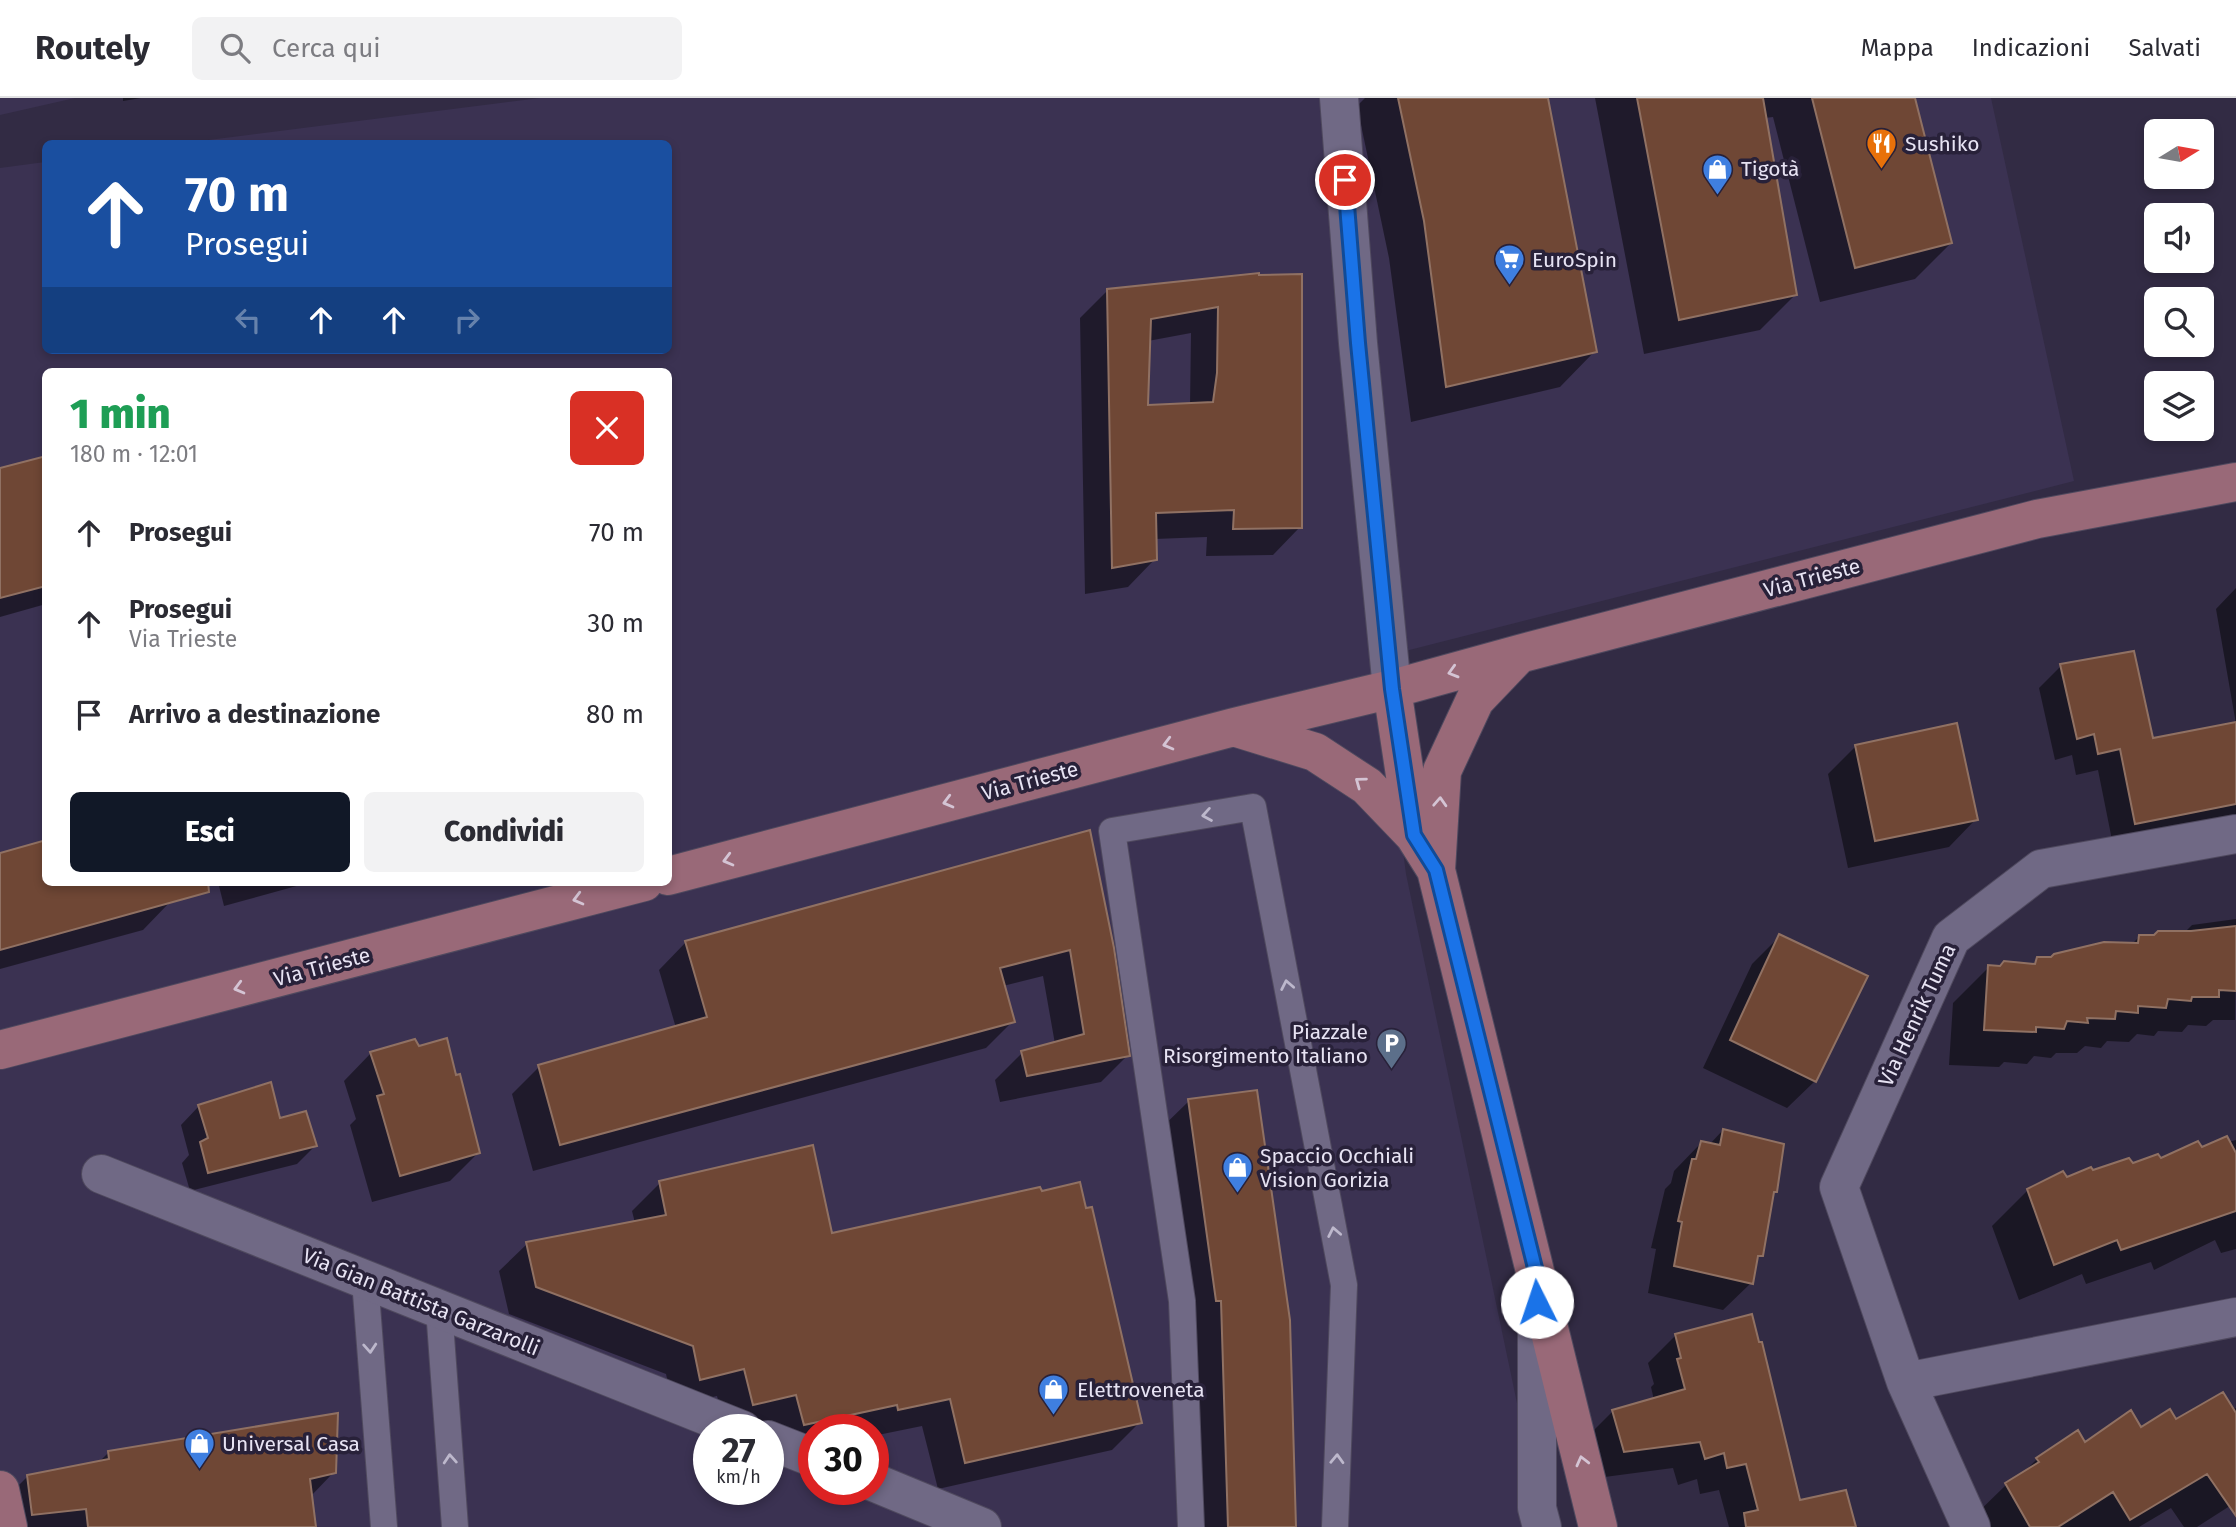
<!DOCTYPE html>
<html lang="it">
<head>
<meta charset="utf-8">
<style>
  :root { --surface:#fff; --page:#f2f2f3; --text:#2b2b33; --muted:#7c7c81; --line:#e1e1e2; --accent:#111827 }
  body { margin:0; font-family:"Fira Sans",sans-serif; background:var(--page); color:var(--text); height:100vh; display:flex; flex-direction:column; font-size:26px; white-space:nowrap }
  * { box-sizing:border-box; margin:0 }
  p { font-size:23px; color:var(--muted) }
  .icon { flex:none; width:38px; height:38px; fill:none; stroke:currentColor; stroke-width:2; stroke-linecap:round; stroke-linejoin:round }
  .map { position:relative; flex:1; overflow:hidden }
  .sheet { position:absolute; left:42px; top:270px; width:630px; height:518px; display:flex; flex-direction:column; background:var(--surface); border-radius:10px; box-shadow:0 4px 10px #0003 }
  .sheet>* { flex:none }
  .hud { position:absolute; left:42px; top:42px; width:630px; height:214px; border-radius:10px; box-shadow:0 4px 10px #0003; background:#1a4fa0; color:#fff; overflow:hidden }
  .needle { width:46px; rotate:79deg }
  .tools { position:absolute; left:2144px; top:21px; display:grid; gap:14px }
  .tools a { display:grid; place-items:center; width:70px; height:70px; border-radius:10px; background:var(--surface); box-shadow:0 4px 10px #0003; font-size:35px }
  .speed { position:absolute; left:693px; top:1316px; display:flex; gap:14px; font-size:35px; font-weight:700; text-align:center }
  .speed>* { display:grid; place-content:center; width:91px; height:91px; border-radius:50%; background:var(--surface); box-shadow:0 4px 10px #0003; line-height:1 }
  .speed small { font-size:18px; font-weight:400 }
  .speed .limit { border:10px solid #d22; background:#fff; color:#111 }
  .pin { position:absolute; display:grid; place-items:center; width:60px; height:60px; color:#fff; margin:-30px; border:4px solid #fff; border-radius:50%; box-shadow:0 2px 7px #0007 }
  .me { position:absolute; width:77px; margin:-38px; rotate:356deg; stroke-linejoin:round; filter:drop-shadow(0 0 5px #0008) }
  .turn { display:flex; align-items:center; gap:24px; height:147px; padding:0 28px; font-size:32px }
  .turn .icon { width:91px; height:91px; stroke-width:2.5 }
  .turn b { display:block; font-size:49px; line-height:60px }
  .lanes { display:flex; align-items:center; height:66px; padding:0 28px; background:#0003; justify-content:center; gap:35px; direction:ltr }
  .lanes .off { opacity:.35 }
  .round { display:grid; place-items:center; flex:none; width:74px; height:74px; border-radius:10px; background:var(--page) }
  .overview { display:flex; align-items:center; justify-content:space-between; height:119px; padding:0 28px }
  h1 { font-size:42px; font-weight:800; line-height:52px; color:#1e9e55 }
  .cta { display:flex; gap:14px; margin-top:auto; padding:14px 28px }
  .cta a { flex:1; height:80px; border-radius:10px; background:var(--accent); color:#fff; font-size:28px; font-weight:800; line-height:80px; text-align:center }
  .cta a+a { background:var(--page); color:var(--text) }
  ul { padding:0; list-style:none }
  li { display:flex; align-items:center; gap:21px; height:91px; padding:0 28px }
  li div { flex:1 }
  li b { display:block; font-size:26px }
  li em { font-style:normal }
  header { display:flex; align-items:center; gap:42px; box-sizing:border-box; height:98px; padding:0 35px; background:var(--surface); border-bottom:2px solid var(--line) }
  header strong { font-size:33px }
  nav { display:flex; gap:38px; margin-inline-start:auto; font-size:24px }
  .search { width:490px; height:63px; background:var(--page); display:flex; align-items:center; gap:18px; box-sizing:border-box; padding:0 24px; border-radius:10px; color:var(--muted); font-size:26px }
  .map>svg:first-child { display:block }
  .built { fill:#3b3252; fill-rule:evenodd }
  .shadow { fill:#0007; fill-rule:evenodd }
  .building { fill:#6f4735; stroke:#907163; stroke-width:2; fill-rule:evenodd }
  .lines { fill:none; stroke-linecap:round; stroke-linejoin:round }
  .lane-casing { stroke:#4f495e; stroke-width:28 }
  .street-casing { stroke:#4f495e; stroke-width:40 }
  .primary-casing { stroke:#4f495e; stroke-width:40 }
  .lane { stroke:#706985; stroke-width:26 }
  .street { stroke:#706985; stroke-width:38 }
  .primary { stroke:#996978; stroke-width:38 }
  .oneway { stroke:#d4c4d4 }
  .oneway2 { stroke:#bdb8cc }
  .route-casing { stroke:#114b97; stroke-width:18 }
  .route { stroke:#1a73e8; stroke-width:12 }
  .labels { text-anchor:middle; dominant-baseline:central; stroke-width:7; stroke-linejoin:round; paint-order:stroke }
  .poi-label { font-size:21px; fill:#e7e3f3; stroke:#282139; text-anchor:start }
  .street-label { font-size:21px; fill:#e7e3f3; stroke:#282139 }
</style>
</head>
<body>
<header>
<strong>Routely</strong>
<div class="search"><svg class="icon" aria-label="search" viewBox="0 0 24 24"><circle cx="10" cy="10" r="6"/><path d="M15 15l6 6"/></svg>Cerca qui</div>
<nav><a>Mappa</a><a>Indicazioni</a><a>Salvati</a></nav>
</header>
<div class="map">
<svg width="2236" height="1429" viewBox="0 0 2236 1429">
  <rect width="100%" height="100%" fill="#322b44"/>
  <!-- built -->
  <path class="built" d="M 0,0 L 75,0 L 0,17 Z
    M 540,0 L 1991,0 L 2074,383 L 1378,560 L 1406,776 L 1543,1429 L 0,1429 L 0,70 L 45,64 L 46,252 L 668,252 L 668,46 L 185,45 ZM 46,273 L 668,273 L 668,784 L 46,784 ZM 709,1332 L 768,1332 L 768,1391 L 709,1391 ZM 814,1332 L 873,1332 L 873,1391 L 814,1391 Z"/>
  <!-- shadow -->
  <path class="shadow" d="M 123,0 L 141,0 L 123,3 Z
    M 1365,0 L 1546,0 L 1595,253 L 1560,289 L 1411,324 L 1389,160 L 1357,8 Z
    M 1595,0 L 1914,0 L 1951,145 L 1915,181 L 1820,204 L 1773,19 L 1765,20 L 1796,196 L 1760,232 L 1644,256 Z
    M 1257,177 L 1300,429 L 1273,457 L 1206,458 L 1207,439 L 1155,441 L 1155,461 L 1128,489 L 1085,496 L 1080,220 L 1108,192 ZM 1191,235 L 1190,307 L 1146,309 L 1148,243 Z
    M 46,360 L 46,506 L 0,519 L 0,372 Z
    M 2236,490 L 2236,723 L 2113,747 L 2098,672 L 2076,677 L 2072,657 L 2055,662 L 2039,590 L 2061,568 L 2152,642 L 2236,626 L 2216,511 Z
    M 1856,648 L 1976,721 L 1949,749 L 1848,770 L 1828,676 Z
    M 1089,734 L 1128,957 L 1101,984 L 1000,1004 L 995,982 L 1022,955 L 1055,946 L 1043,878 L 1003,888 L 1013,923 L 986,950 L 533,1073 L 512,996 L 539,969 L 676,930 L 659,872 L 686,844 Z
    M 0,757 L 46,784 L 165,784 L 170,804 L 143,832 L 0,871 Z
    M 218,784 L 311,784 L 224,808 Z
    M 2236,821 L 2235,922 L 2213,922 L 2206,928 L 2188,927 L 2182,934 L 2158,933 L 2154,938 L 2137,936 L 2129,944 L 2107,943 L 2101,950 L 2085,948 L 2077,955 L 2056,955 L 2051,960 L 2034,958 L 2027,966 L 2004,964 L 1999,969 L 1949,967 L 1953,905 L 1989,869 L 2031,868 L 2038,861 L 2051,860 L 2132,846 L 2140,838 L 2184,835 L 2192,827 Z
    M 1780,838 L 1815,983 L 1787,1010 L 1703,970 L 1752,866 Z
    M 371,955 L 478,1055 L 450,1083 L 372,1104 L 350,1027 L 356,1021 L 344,983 Z
    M 1189,1003 L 1294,1429 L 1192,1429 L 1153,1038 Z
    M 199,1008 L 278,1022 L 315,1048 L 297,1066 L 190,1093 L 182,1065 L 189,1057 L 181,1027 Z
    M 1723,1032 L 1775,1093 L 1771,1097 L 1761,1157 L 1755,1164 L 1751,1185 L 1723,1212 L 1648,1195 L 1656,1151 L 1651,1150 L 1665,1091 L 1671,1085 L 1674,1073 L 1701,1045 L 1709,1047 Z
    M 2236,1042 L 2236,1151 L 2221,1155 L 2215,1142 L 2154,1172 L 2151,1164 L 2086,1186 L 2082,1176 L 2019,1202 L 1992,1128 L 2028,1092 L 2092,1074 L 2160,1062 Z
    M 660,1085 L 830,1137 L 1140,1324 L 1112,1352 L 938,1391 L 922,1328 L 873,1338 L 873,1332 L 814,1332 L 814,1345 L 725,1332 L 717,1298 L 673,1308 L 666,1276 L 509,1216 L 499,1173 L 527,1146 L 635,1125 L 632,1113 Z
    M 1751,1219 L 1799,1404 L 1853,1429 L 1729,1429 L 1719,1392 L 1700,1396 L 1697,1381 L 1678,1387 L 1673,1370 L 1597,1380 L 1586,1340 L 1613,1313 L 1654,1302 L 1651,1289 L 1654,1286 L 1648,1265 L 1675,1238 Z
    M 2236,1310 L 2236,1404 L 2197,1429 L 2184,1429 L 2171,1410 L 2139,1429 L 1974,1429 L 1970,1422 L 2006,1387 L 2021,1377 L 2037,1361 L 2140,1331 Z
    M 109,1354 L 334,1374 L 311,1398 L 315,1429 L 0,1429 L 0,1406 L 27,1379 L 98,1365 Z"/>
  <!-- building -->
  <path class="building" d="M 1398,0 L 1548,0 L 1597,254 L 1446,289 L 1424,123 Z
    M 1637,0 L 1763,0 L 1797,197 L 1679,222 Z
    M 1812,0 L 1915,0 L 1952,145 L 1855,170 Z
    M 1259,175 L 1259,177 L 1302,176 L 1302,430 L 1233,431 L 1234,412 L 1156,415 L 1157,462 L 1112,470 L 1107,191 ZM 1218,209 L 1217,275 L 1213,304 L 1148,307 L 1151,221 Z
    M 46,358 L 46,488 L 0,500 L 0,370 Z
    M 2134,553 L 2153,640 L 2236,624 L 2236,706 L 2135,726 L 2120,651 L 2098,656 L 2094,636 L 2077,641 L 2060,566 Z
    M 1957,625 L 1978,722 L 1875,743 L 1855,647 Z
    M 1090,732 L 1114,850 L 1130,958 L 1027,978 L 1021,953 L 1084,936 L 1070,852 L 1000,870 L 1015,924 L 560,1047 L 538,967 L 707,919 L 685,843 Z
    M 46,742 L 46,784 L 208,784 L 209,794 L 0,852 L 0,755 Z
    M 2236,828 L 2236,893 L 2219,892 L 2219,899 L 2192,899 L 2191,903 L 2168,901 L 2166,910 L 2138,908 L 2138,915 L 2116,913 L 2115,921 L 2087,920 L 2088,925 L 2067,923 L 2064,931 L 2036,929 L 2036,934 L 1984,932 L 1988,867 L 2000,868 L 2004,863 L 2035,866 L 2037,859 L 2051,859 L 2054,856 L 2104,844 L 2138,845 L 2139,837 L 2154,837 L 2158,833 L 2191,833 Z
    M 1779,836 L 1868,878 L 1816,984 L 1730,942 Z
    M 447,940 L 456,977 L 460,976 L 480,1055 L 400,1078 L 377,998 L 384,996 L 370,954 L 415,941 L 419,948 Z
    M 271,984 L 280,1020 L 306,1013 L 317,1048 L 208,1075 L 200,1044 L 208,1040 L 198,1007 Z
    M 1257,992 L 1290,1222 L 1296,1429 L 1228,1429 L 1221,1203 L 1216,1203 L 1188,1001 Z
    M 1723,1031 L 1784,1046 L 1777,1094 L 1774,1094 L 1763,1158 L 1758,1158 L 1753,1186 L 1674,1168 L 1682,1124 L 1678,1123 L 1692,1061 L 1696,1061 L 1701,1043 L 1720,1047 Z
    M 2227,1038 L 2236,1055 L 2236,1113 L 2121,1152 L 2117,1142 L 2054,1167 L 2027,1091 L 2063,1073 L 2067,1079 L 2091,1069 L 2093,1072 L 2129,1060 L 2133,1065 L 2158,1056 L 2161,1060 L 2198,1043 L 2202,1049 Z
    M 813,1047 L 832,1135 L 1040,1089 L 1042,1093 L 1080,1084 L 1086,1110 L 1092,1109 L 1142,1325 L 965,1365 L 950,1301 L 898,1312 L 897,1307 L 804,1327 L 796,1297 L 753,1307 L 744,1271 L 700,1282 L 693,1248 L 536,1189 L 526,1144 L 666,1117 L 659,1083 Z
    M 1752,1216 L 1759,1244 L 1762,1244 L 1800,1402 L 1846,1392 L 1856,1429 L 1746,1429 L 1744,1415 L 1758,1412 L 1746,1366 L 1727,1370 L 1724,1355 L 1705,1361 L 1700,1344 L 1624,1354 L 1612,1312 L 1685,1291 L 1677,1261 L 1681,1260 L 1675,1236 Z
    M 2223,1294 L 2236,1315 L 2236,1418 L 2207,1376 L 2130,1422 L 2113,1394 L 2058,1429 L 2030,1429 L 2005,1385 L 2039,1364 L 2036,1360 L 2078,1332 L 2085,1344 L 2131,1312 L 2141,1329 L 2170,1311 L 2176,1321 Z
    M 338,1315 L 336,1375 L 310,1381 L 316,1429 L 88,1429 L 86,1411 L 32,1417 L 27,1377 L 109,1361 L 108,1353 Z"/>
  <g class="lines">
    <defs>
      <path id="lane" d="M 365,1182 L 384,1429
        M 439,1211 L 455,1429
        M 1191,1429 L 1182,1203 L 1112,733 L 1253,709 L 1344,1187 L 1335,1429"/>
      <path id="street" d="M 1339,0 L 1358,245 L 1392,591
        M 101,1076 L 742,1332
        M 1537,1211 L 1537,1410 L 1542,1429
        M 1906,1284 L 2236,1219
        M 768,1342 L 814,1360
        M 873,1384 L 982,1429
        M 1971,1429 L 1906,1284 L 1839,1089 L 1951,840 L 2041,771 L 2236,736"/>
      <path id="primary" d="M 1518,557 L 1475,602 L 1442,673 L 1436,772 L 1598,1429
        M 1392,591 L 1414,737
        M 1237,630 L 1315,654 L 1367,688 L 1414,737 L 1436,772
        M 668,778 L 1234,629 L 1392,591 L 1519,556 L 2037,421 L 2236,384
        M 0,952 L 644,784
        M 0,1392 L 8,1429"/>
    </defs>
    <!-- lane casing -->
    <use href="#lane" class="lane-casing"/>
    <!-- street casing -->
    <use href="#street" class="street-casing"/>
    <!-- primary casing -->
    <use href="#primary" class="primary-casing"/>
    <!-- lane -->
    <use href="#lane" class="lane"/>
    <!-- street -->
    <use href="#street" class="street"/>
    <!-- primary -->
    <use href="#primary" class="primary"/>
  </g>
  <!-- one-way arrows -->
  <defs><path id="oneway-chevron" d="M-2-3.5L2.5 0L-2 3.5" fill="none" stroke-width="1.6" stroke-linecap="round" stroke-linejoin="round" transform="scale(1.75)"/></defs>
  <g class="oneway">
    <use href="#oneway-chevron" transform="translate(1453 574) rotate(164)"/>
    <use href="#oneway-chevron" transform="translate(1168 646) rotate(165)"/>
    <use href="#oneway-chevron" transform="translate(1360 684) rotate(-144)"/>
    <use href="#oneway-chevron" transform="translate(948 704) rotate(165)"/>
    <use href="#oneway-chevron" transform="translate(1440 704) rotate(-87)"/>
    <use href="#oneway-chevron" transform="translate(728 762) rotate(165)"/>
    <use href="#oneway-chevron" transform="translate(578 801) rotate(165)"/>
    <use href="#oneway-chevron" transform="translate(239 890) rotate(165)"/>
    <use href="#oneway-chevron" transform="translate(1582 1363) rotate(-104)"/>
  </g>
  <g class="oneway2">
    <use href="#oneway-chevron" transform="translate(1207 717) rotate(170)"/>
    <use href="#oneway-chevron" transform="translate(1287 887) rotate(-101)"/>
    <use href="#oneway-chevron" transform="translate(1334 1134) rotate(-101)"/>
    <use href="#oneway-chevron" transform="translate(370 1250) rotate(86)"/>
    <use href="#oneway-chevron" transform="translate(450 1361) rotate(-94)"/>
    <use href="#oneway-chevron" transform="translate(1337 1361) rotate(-88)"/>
  </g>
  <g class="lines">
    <defs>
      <path id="route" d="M 1345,82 L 1358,245 L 1392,591 L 1414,737 L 1436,772 L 1537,1178 L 1537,1204"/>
    </defs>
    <!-- route casing -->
    <use href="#route" class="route-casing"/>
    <!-- route -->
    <use href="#route" class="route"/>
  </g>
  <!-- icons -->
  <defs>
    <symbol id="restaurant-pin" viewBox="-11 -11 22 30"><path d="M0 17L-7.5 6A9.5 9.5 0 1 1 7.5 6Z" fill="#e8710a" stroke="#282139"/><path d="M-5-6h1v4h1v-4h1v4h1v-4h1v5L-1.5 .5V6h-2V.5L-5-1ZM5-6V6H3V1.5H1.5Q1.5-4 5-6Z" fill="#fff"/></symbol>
    <symbol id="shop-pin" viewBox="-11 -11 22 30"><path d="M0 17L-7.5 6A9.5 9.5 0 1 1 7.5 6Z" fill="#3f7fe0" stroke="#282139"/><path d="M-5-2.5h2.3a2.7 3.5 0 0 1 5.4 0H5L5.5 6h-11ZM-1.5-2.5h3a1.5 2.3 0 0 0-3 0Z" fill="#fff"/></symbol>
    <symbol id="supermarket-pin" viewBox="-11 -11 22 30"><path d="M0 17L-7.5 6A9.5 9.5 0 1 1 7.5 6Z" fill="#3f7fe0" stroke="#282139"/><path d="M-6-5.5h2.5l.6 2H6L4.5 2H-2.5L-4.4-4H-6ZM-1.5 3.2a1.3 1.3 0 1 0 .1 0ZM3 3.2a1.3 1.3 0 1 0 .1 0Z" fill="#fff"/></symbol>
    <symbol id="parking-pin" viewBox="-11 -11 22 30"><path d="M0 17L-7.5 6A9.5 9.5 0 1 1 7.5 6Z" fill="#5c6f8a" stroke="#282139"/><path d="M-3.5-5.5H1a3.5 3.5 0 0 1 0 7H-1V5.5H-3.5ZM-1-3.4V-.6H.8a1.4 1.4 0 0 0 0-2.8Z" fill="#fff"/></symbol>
  </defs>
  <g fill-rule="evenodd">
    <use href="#restaurant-pin" x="1864" y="28" width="35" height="47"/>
    <use href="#shop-pin" x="1700" y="54" width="35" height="47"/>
    <use href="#supermarket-pin" x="1492" y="144" width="35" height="47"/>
    <use href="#parking-pin" x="1374" y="928" width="35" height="47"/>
    <use href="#shop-pin" x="1220" y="1052" width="35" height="47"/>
    <use href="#shop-pin" x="1036" y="1274" width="35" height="47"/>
    <use href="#shop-pin" x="182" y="1328" width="35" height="47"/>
  </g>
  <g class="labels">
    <!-- poi labels -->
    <g class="poi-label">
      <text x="1905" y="46">Sushiko</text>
      <text x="1741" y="71">Tigotà</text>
      <text x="1532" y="162">EuroSpin</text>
      <text x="1368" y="934" text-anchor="end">Piazzale<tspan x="1368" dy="24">Risorgimento Italiano</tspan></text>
      <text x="1260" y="1058">Spaccio Occhiali<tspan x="1260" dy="24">Vision Gorizia</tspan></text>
      <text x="1077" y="1292">Elettroveneta</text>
      <text x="222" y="1346">Universal Casa</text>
    </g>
    <!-- street labels -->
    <g class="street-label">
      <text transform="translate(1812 480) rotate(-15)">Via Trieste</text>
      <text transform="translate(1030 683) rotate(-15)">Via Trieste</text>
      <text transform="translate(322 869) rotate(-15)">Via Trieste</text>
      <text transform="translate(1917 917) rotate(-65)">Via Henrik Tuma</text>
      <text transform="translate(421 1204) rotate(22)">Via Gian Battista Garzarolli</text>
    </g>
  </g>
</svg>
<div class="tools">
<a><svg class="needle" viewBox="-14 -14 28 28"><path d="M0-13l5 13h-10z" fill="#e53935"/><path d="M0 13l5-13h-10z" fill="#7c7c81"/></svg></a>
<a><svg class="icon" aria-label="sound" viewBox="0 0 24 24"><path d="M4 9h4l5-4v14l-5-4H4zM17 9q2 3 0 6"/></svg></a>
<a><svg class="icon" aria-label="search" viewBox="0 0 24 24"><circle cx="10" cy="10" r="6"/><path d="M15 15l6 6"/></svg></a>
<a><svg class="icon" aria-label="layers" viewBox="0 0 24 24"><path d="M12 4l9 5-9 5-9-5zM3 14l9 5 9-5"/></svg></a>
</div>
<div class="speed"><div>27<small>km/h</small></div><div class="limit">30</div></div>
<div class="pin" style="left:1345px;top:82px;background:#d93025"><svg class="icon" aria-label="arrive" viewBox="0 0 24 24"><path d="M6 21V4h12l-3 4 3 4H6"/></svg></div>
<svg class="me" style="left:1537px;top:1204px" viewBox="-20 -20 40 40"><circle r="19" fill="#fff"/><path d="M0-13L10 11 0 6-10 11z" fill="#1a73e8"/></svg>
<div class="hud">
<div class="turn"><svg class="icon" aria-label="ahead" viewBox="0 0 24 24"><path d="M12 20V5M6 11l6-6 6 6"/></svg><div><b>70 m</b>Prosegui</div></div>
<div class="lanes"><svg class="icon off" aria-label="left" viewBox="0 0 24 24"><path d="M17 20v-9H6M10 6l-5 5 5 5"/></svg><svg class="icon" aria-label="ahead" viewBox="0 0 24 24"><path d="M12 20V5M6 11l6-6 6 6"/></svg><svg class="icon" aria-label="ahead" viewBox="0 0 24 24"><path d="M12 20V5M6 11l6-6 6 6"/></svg><svg class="icon off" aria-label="right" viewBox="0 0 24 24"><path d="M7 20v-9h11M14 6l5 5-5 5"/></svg></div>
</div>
<section class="sheet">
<div class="overview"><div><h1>1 min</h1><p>180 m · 12:01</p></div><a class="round" style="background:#d93025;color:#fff"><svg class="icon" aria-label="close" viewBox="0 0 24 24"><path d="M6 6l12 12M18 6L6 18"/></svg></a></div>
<ul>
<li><svg class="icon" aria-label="ahead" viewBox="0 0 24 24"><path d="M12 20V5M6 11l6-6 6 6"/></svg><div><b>Prosegui</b></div><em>70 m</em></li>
<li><svg class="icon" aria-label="ahead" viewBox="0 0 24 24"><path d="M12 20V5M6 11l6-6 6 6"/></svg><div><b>Prosegui</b><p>Via Trieste</p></div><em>30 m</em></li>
<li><svg class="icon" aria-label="arrive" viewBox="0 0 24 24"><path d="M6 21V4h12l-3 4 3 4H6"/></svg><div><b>Arrivo a destinazione</b></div><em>80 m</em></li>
</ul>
<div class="cta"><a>Esci</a><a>Condividi</a></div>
</section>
</div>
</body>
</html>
